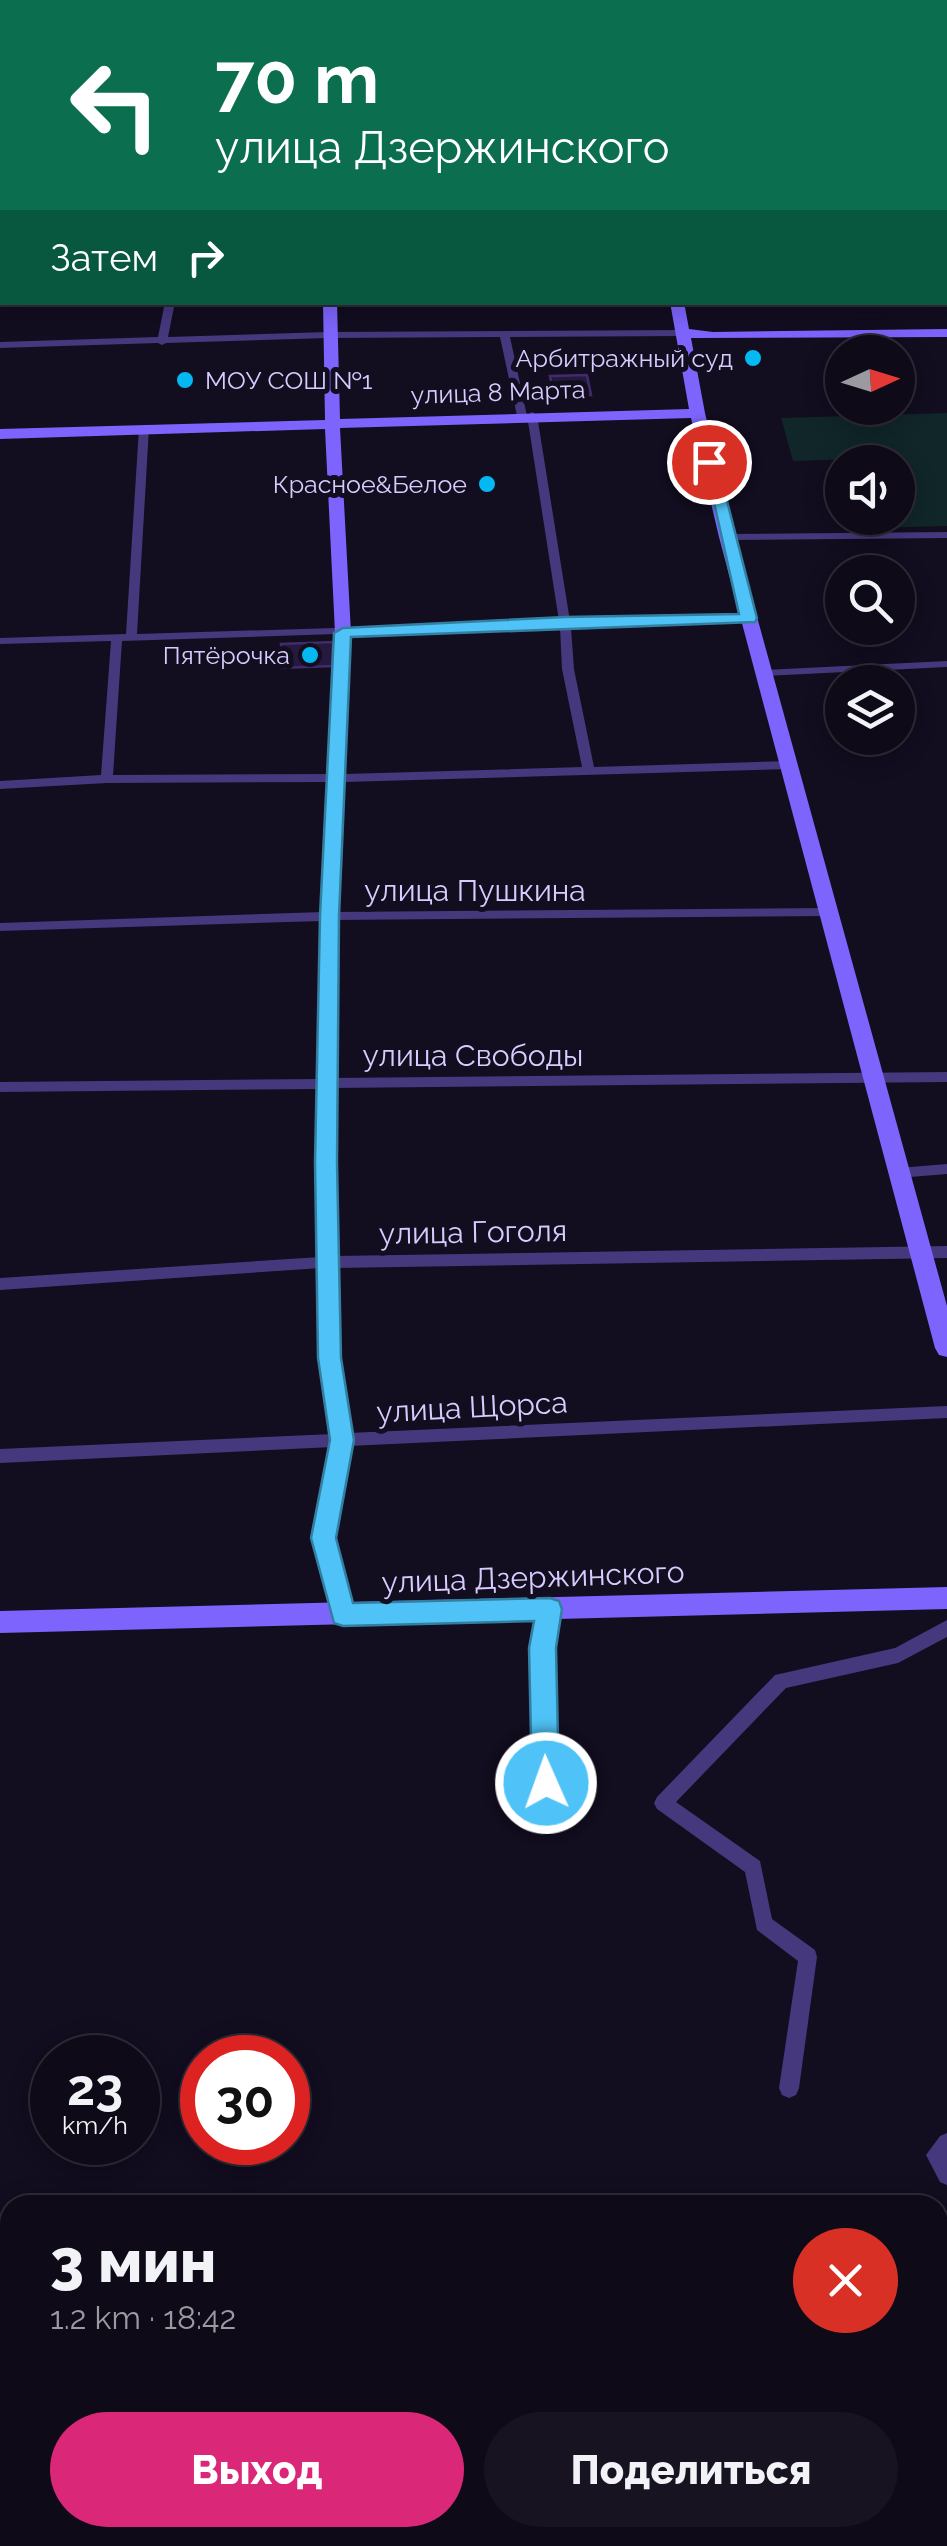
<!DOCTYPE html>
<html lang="ru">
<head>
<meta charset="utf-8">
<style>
  :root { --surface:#0e0a17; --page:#171320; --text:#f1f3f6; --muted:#9b9aa1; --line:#2e2b36; --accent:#db2777 }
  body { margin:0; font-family:Raleway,sans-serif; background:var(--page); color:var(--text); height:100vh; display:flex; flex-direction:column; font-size:38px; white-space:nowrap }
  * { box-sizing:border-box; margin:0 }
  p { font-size:32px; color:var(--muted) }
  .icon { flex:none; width:55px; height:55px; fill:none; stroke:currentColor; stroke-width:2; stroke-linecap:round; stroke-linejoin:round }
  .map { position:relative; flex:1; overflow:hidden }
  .panel { position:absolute; left:0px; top:2195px; width:948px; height:352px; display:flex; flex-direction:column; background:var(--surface); border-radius:30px 30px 0 0; box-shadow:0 5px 25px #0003,0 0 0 2px var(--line) }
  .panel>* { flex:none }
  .hud { position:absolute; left:0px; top:0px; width:948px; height:305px; box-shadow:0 5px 25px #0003,0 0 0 2px var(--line); background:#0b6e4f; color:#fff; overflow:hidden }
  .needle { width:65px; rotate:86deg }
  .fabs { position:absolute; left:825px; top:335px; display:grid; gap:20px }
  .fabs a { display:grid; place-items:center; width:90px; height:90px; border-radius:50%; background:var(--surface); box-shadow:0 5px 25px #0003,0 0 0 2px var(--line); font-size:50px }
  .speed { position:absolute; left:30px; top:2035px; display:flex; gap:20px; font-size:50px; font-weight:700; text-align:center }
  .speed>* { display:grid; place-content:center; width:130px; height:130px; border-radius:50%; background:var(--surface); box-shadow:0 5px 25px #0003,0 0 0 2px var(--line); line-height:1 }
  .speed small { font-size:25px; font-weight:400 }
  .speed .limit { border:15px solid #d22; background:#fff; color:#111 }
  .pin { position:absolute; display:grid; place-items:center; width:85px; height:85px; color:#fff; margin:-42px; border:5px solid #fff; border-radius:50%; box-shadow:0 2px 10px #0007 }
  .me { position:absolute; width:110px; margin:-55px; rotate:358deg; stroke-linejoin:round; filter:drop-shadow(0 0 8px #0008) }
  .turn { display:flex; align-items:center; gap:35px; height:210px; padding:0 50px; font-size:45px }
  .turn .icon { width:130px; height:130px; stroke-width:2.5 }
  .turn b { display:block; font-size:70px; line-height:85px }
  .then { display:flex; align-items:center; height:95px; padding:0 50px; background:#0003; gap:20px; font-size:38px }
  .round { display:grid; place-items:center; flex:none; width:105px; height:105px; border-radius:52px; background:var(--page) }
  .summary { display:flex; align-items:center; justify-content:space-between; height:170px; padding:0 50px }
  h1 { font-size:60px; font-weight:800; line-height:75px }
  .action { display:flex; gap:20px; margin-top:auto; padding:20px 50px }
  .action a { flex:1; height:115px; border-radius:60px; background:var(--accent); color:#fff; font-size:40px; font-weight:800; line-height:115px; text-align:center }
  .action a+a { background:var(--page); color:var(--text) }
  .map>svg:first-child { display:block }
  .green { fill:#102629 }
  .building { fill:#26193f; stroke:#412c6b; stroke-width:2.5 }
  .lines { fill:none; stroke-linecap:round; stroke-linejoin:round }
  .street { fill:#45387d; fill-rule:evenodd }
  .secondary { fill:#7d64fc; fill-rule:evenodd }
  .route { fill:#4fc3f7; stroke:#337fa1; stroke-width:2.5 }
  .poi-dot { fill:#04b8f1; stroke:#120d1f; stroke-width:4 }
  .labels { text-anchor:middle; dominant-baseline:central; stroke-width:10; stroke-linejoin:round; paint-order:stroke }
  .far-poi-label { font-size:25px; fill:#d8cbfe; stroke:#120d1f; text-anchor:end }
  .far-street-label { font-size:25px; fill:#d8cbfe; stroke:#120d1f }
  .street-label { font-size:30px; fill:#d8cbfe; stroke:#120d1f }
</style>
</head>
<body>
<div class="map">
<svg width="947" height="2546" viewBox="0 0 947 2546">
  <rect width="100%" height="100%" fill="#120d1f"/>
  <!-- green -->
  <path class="green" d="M 947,413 L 947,526 L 874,528 L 871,518 L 898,518 L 898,462 L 855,462 L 853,459 L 793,461 L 781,418 Z"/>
  <!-- building -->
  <path class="building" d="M 587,375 L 591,395 L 554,397 L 550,376 Z
    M 333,642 L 332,666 L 281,668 L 281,644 Z"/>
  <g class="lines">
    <!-- street -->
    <path class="street" d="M 210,0 L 218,0 L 218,2 L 210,2 Z
      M 344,0 L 352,0 L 352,2 L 344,2 Z
      M 481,0 L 489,0 L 489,2 L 481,2 Z
      M 820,0 L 828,0 L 829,2 L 821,2 Z
      M 0,105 L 2,105 L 2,109 L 0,109 Z
      M 0,167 L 2,168 L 2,172 L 0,173 Z
      M 0,264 L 2,265 L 2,269 L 0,270 Z
      M 165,302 L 175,302 L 168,337 L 328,332 L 685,330 L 690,333 L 685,336 L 510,337 L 527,416 L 522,419 L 517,416 L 500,337 L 328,338 L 166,343 L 162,345 L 158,343 L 0,348 L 0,342 L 158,337 Z
      M 532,412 L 537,415 L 570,621 L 749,616 L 755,619 L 749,622 L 571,628 L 574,669 L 594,767 L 790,761 L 796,765 L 790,769 L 345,782 L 336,912 L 831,908 L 837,912 L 831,916 L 335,920 L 334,1078 L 947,1072 L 947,1082 L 334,1088 L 335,1256 L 947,1246 L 947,1258 L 336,1268 L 338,1358 L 349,1433 L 947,1406 L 947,1418 L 349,1446 L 332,1538 L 351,1615 L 349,1620 L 343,1622 L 337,1620 L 335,1615 L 316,1538 L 333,1447 L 0,1463 L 0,1449 L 333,1434 L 322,1358 L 321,1268 L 0,1290 L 0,1278 L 320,1257 L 320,1089 L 0,1092 L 0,1082 L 320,1079 L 322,921 L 0,931 L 0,923 L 323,912 L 333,782 L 107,783 L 0,789 L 0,781 L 101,775 L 111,641 L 0,644 L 0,638 L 126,634 L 139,428 L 144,425 L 149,428 L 137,634 L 559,621 L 527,415 ZM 560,628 L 562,669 L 582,767 L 345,774 L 349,634 ZM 337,634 L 333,774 L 113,775 L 122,641 Z
      M 947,532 L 947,538 L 727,540 L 722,537 L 727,534 Z
      M 947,661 L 947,667 L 764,676 L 758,673 L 764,670 Z
      M 947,1164 L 947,1174 L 898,1178 L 891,1173 L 898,1168 Z
      M 550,1602 L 556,1604 L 558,1609 L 551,1648 L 555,1783 L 552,1789 L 546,1791 L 540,1789 L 537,1783 L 533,1648 L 542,1609 L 544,1604 Z
      M 947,1620 L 947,1637 L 898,1663 L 786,1688 L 676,1802 L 760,1861 L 772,1919 L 815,1950 L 817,1957 L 799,2088 L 796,2095 L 789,2098 L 782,2095 L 779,2088 L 798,1961 L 757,1930 L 745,1872 L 657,1809 L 654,1803 L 657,1797 L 775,1675 L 895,1648 Z
      M 947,2133 L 947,2185 L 940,2182 L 926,2155 L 940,2136 Z"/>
    <!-- secondary -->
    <path class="secondary" d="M 612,0 L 624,0 L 625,2 L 614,2 Z
      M 0,45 L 2,46 L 2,52 L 0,53 Z
      M 945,96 L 947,96 L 947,104 L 945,104 Z
      M 323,302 L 337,302 L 340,419 L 689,409 L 670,302 L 684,302 L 689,329 L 713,332 L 947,329 L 947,337 L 691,338 L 705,413 L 735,537 L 947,1306 L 947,1357 L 939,1355 L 935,1348 L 719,537 L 691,418 L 340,428 L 351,633 L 343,638 L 335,633 L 325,429 L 0,439 L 0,429 L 325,420 Z
      M 947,1587 L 947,1609 L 0,1633 L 0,1611 Z"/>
  </g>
  <!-- route -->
  <path class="route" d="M 704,458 L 717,462 L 757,618 L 755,622 L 351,637 L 339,916 L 337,1162 L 341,1358 L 354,1440 L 336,1538 L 353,1603 L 550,1598 L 559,1601 L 562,1609 L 556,1648 L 559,1783 L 555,1792 L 546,1795 L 536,1792 L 532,1783 L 529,1648 L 534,1621 L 343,1626 L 334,1623 L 311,1538 L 330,1440 L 318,1358 L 315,1162 L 320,916 L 334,633 L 343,628 L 565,617 L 739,614 Z"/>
  <!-- markers -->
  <g class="poi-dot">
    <circle cx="753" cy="358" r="10"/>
    <circle cx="185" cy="380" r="10"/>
    <circle cx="487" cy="484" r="10"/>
    <circle cx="310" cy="655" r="10"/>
  </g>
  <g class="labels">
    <!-- far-poi labels -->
    <g class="far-poi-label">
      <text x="733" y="358">Арбитражный суд</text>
      <text x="205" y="380" text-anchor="start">МОУ СОШ №1</text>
      <text x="467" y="484">Красное&amp;Белое</text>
      <text x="290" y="655">Пятёрочка</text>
    </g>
    <!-- far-street labels -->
    <g class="far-street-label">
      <text transform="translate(498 392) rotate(-2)">улица 8 Марта</text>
    </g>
    <!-- street labels -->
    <g class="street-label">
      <text x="475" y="890">улица Пушкина</text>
      <text x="473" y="1055">улица Свободы</text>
      <text transform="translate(473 1232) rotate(-1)">улица Гоголя</text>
      <text transform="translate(472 1407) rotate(-3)">улица Щорса</text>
      <text transform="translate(533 1577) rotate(-2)">улица Дзержинского</text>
    </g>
  </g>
</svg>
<div class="fabs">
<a><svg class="needle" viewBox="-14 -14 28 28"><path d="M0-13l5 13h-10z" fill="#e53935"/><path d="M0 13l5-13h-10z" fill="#9b9aa1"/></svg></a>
<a><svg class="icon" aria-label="sound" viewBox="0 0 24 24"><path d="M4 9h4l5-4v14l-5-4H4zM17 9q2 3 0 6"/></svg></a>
<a><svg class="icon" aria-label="search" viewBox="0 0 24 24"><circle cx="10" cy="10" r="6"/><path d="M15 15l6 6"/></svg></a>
<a><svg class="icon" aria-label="layers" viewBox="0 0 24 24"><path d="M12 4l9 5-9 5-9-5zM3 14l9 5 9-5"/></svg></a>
</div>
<div class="speed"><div>23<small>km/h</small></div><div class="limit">30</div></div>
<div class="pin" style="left:709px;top:462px;background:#d93025"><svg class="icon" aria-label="arrive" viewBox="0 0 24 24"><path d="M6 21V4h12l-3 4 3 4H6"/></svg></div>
<svg class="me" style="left:546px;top:1783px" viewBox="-20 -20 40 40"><circle r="17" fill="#4fc3f7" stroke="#fff" stroke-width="3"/><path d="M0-11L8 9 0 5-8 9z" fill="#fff"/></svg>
<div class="hud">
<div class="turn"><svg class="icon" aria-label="left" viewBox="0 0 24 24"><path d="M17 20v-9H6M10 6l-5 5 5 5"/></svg><div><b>70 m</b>улица Дзержинского</div></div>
<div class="then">Затем<svg class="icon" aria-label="right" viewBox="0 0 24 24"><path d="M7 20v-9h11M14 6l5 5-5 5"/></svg></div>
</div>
<section class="panel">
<div class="summary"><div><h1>3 мин</h1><p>1.2 km · 18:42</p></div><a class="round" style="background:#d93025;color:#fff"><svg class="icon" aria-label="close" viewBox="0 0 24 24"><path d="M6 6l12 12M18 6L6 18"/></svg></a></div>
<div class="action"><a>Выход</a><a>Поделиться</a></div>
</section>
</div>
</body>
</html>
